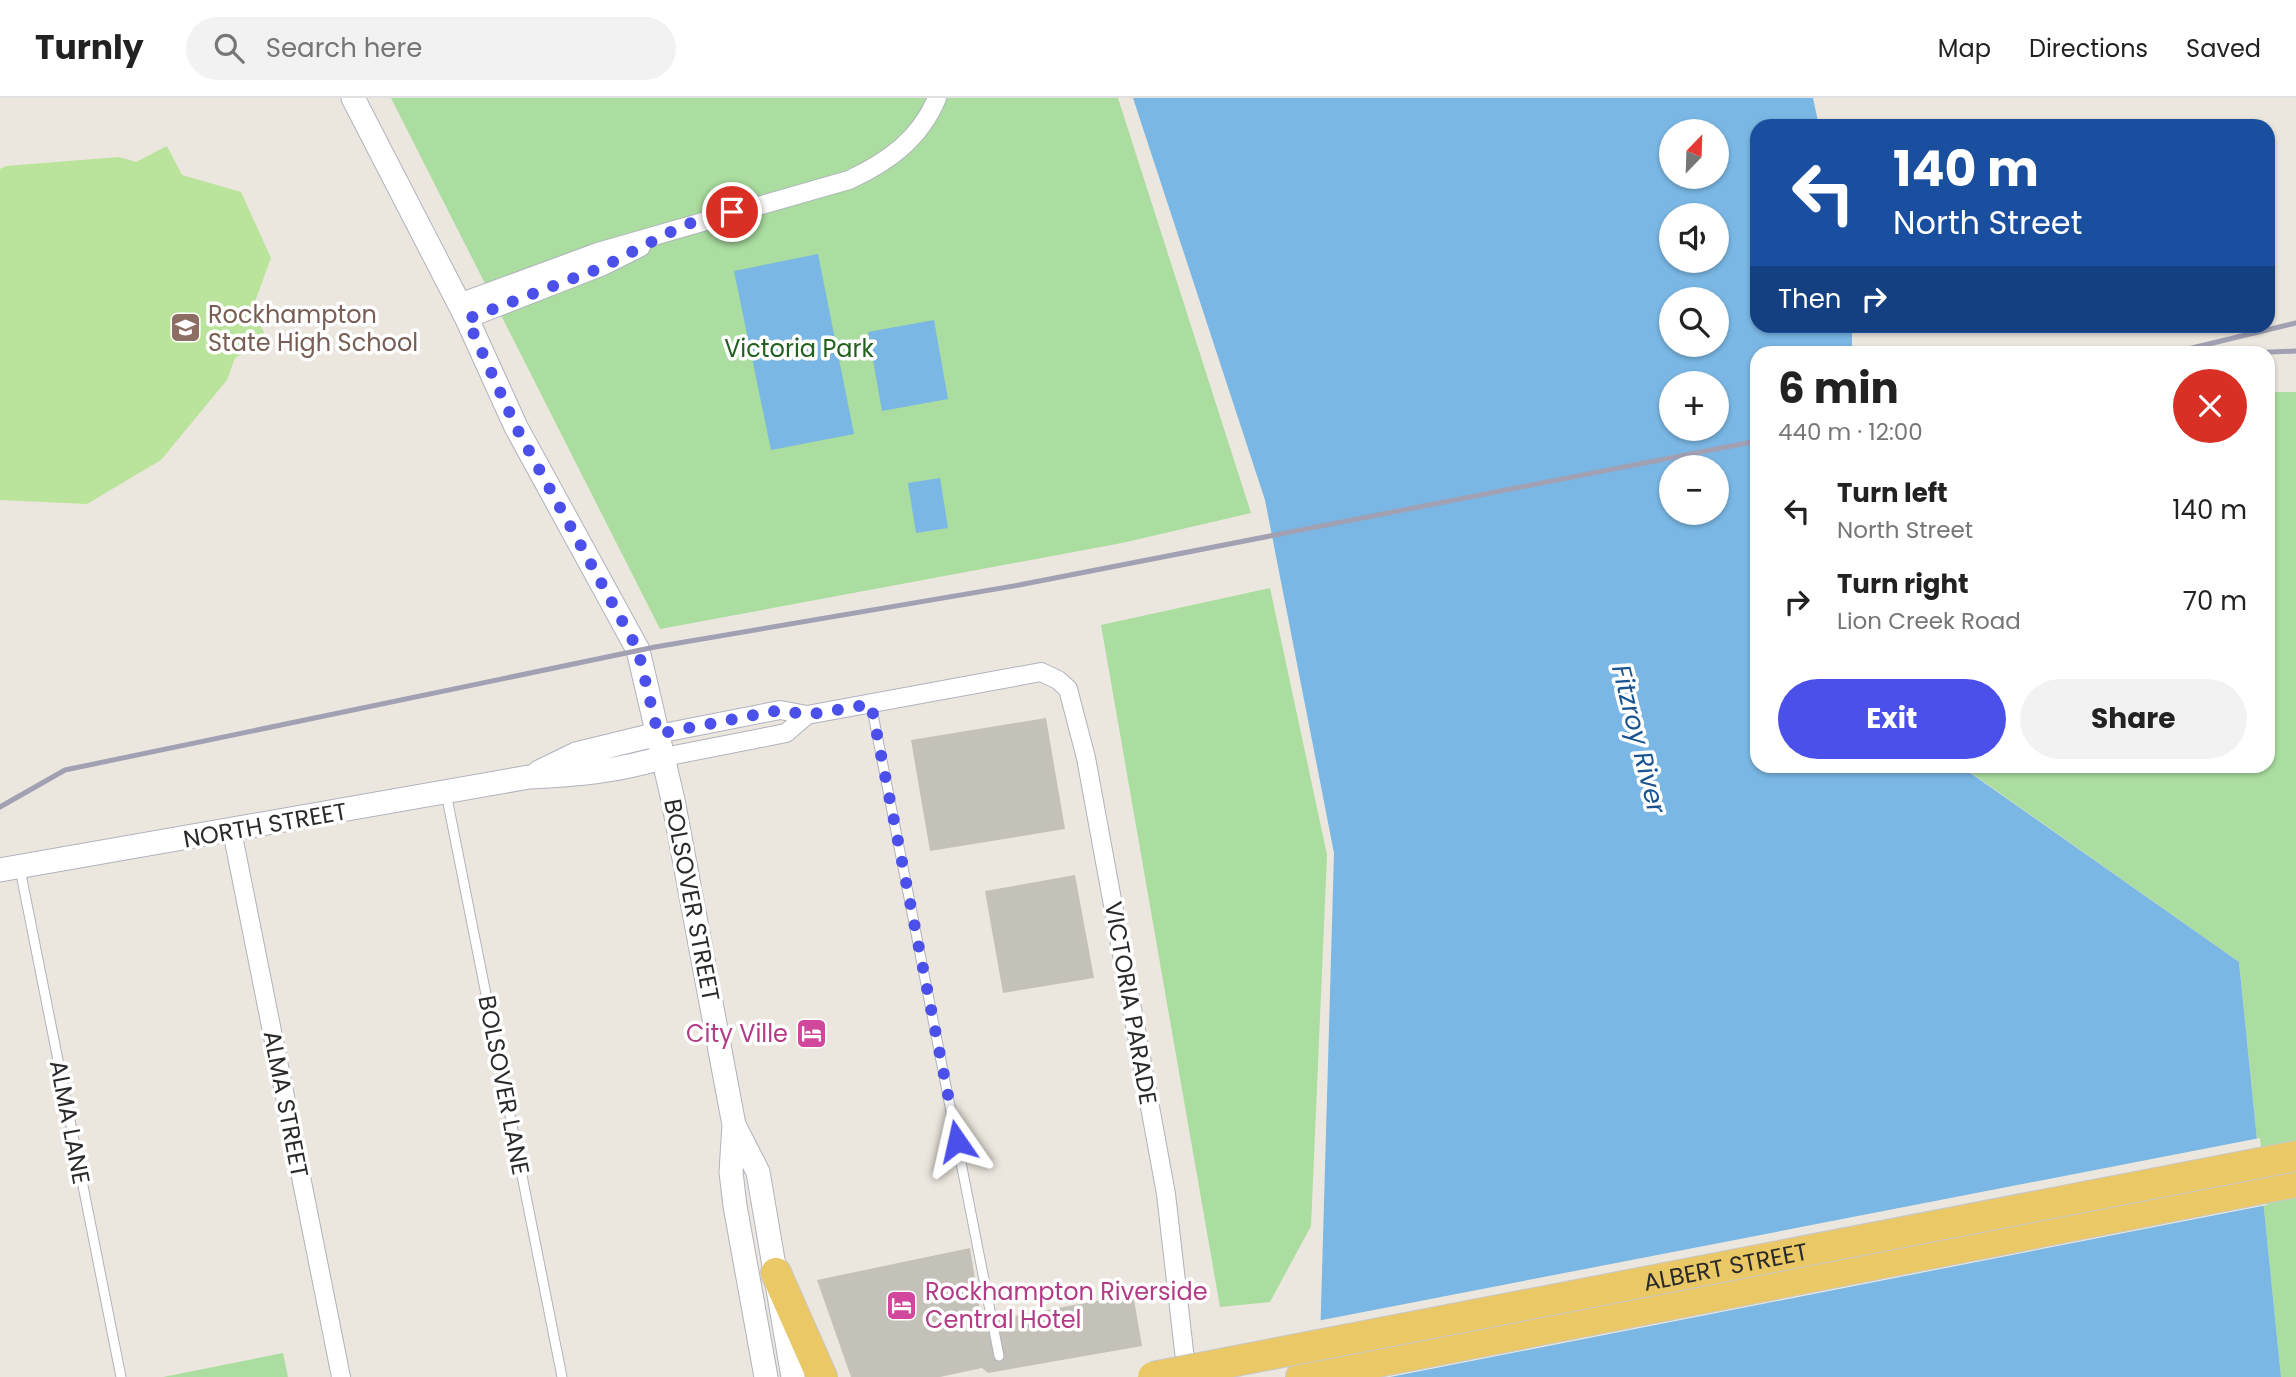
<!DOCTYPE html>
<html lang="en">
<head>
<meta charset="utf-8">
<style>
  :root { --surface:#fff; --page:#f2f2f2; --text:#222; --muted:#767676; --line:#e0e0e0; --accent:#4b50ea }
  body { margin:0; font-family:Poppins,sans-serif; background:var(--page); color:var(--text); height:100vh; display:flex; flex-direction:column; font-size:26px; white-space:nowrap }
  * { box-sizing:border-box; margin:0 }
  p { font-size:23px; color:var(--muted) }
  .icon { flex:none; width:38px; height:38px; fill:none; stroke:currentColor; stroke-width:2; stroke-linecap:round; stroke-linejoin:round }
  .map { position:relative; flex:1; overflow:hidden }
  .panel { position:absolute; left:1750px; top:248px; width:525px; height:427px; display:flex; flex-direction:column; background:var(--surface); border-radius:21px; box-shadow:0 2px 5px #0004 }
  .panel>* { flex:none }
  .hud { position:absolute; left:1750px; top:21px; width:525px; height:214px; border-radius:21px; box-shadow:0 2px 5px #0004; background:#1a4fa0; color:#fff; overflow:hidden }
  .needle { width:46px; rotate:23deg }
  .controls { position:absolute; left:1659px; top:21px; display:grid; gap:14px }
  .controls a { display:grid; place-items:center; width:70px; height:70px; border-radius:50%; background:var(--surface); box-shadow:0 2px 5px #0004; font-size:35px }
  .pin { position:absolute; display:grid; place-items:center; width:60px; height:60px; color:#fff; margin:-30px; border:4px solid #fff; border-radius:50%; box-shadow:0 2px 7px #0007 }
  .me { position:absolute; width:77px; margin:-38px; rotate:349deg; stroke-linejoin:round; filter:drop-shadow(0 0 5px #0008) }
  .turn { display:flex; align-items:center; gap:24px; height:147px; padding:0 28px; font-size:32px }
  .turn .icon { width:91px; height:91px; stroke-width:2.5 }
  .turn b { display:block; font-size:49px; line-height:60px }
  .then { display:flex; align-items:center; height:66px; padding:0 28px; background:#0003; gap:14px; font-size:26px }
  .round { display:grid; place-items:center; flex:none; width:74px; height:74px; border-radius:37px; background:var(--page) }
  .head { display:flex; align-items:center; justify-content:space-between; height:119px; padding:0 28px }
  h1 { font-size:42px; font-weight:700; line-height:52px }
  .button { display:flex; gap:14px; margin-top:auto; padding:14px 28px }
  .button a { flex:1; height:80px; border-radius:42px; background:var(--accent); color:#fff; font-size:28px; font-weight:700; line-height:80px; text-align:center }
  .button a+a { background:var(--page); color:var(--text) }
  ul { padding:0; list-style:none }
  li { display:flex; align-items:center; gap:21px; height:91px; padding:0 28px }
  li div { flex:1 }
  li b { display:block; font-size:26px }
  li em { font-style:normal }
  header { display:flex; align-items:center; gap:42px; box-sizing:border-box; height:98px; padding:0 35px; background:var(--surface); border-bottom:2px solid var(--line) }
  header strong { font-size:33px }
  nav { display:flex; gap:38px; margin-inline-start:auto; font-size:24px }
  .search { width:490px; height:63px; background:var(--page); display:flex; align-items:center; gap:18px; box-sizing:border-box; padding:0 24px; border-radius:38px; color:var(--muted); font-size:26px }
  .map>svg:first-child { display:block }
  .green { fill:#aadd9f }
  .pitch { fill:#bae39b }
  .water { fill:#7ab7e4; fill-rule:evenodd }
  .pier { fill:#ebe7de }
  .building { fill:#c4c1b9 }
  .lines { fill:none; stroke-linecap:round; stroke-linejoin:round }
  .service-casing { stroke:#b1b2bd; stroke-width:11 }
  .minor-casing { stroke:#b1b2bd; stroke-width:20 }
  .tertiary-casing { stroke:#b1b2bd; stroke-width:25 }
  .trunk-casing { stroke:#c8c8c8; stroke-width:32 }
  .service { stroke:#fff; stroke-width:9 }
  .minor { stroke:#fff; stroke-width:18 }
  .tertiary { stroke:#fff; stroke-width:23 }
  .trunk { stroke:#eac866; stroke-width:30 }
  .rail { stroke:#a1a1b3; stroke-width:5 }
  .trunk-bridge-casing { stroke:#c8c8c8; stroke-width:32; stroke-linecap:butt }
  .trunk-bridge { stroke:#eac866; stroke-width:30 }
  .route { stroke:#4b50ea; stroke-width:12; stroke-dasharray:0 21.6 }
  .labels { text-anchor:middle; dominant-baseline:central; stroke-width:7; stroke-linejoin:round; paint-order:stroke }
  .education-label { font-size:24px; fill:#785e54; stroke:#fff; text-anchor:start }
  .park-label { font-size:24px; fill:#246120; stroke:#fff }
  .street-label { font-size:24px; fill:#2a2a2a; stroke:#fff }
  .hotel-label { font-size:24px; fill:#b23c85; stroke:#fff; text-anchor:end }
  .water-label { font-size:26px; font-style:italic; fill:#195490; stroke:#fff }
</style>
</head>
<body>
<header>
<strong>Turnly</strong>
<div class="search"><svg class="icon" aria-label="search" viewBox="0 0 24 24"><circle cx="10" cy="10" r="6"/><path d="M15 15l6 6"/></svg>Search here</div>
<nav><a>Map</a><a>Directions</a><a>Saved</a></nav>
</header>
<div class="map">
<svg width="2296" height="1279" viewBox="0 0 2296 1279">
  <rect width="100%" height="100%" fill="#ebe7de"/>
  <!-- green -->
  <path class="green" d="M 391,0 L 1118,0 L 1251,415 L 1122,445 L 660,531 Z
    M 2268,294 L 2296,294 L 2296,1279 L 2281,1279 L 2239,864 L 1963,669 L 2268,668 Z
    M 1270,490 L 1327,757 L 1311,1128 L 1270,1204 L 1220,1209 L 1101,527 Z
    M 283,1255 L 288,1279 L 163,1279 Z"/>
  <!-- pitch -->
  <path class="pitch" d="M 167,48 L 182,77 L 241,94 L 271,160 L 252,212 L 268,242 L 235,260 L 227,282 L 161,362 L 87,406 L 0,402 L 0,71 L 6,68 L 119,59 L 136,64 Z"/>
  <!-- water -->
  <path class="water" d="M 1133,0 L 1813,0 L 1819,28 L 1757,28 L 1757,228 L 1852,228 L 1852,255 L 1757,256 L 1757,668 L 1962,669 L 2239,864 L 2281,1279 L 1319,1279 L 1334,755 L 1265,402 ZM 1671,33 L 1717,33 L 1717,79 L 1671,79 ZM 1671,117 L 1717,117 L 1717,163 L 1671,163 ZM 1671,201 L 1717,201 L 1717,247 L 1671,247 ZM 1671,285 L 1717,285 L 1717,331 L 1671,331 ZM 1671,369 L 1717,369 L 1717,415 L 1671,415 Z
    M 818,156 L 854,336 L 771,352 L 734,173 Z
    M 934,222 L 948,301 L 882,313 L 868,234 Z
    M 940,380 L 948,430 L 916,435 L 908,385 Z"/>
  <!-- pier -->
  <path class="pier" d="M 2260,1040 L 2267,1107 L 1390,1279 L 1316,1279 L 1317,1223 Z"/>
  <!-- building -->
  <path class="building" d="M 1046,620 L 1065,731 L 930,753 L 911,642 Z
    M 1075,777 L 1094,880 L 1003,895 L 985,793 Z
    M 970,1150 L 982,1224 L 1133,1196 L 1142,1248 L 988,1275 L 982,1270 L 940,1279 L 851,1279 L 817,1182 Z"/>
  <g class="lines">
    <defs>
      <path id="service" d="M 871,606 L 999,1258
        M 446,695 L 562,1279
        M 20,771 L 121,1279"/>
      <path id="minor" d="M 459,205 L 598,154 L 849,82 C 888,64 920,41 937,0
        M 467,221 L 603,168 L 641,149
        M 658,636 L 780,612 L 807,617 L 1041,574 L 1058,582 L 1068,591 L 1086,660 L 1166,1096 L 1187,1279
        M 664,659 L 786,635 L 807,617
        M 232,733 L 341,1279"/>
      <path id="tertiary" d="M 353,0 L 467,221 L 516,329 L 638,552 L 673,702 L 734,1027 L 731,1074 L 735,1108 L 766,1279
        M 539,674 L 576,656 L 658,636
        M 0,772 L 529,679 C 576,677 619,673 664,659
        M 734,1027 L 758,1074 L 793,1279"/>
      <path id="trunk" d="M 776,1175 L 822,1279
        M 1301,1279 L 2296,1084"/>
    </defs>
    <!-- service casing -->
    <use href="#service" class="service-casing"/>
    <!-- minor casing -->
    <use href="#minor" class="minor-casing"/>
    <!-- tertiary casing -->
    <use href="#tertiary" class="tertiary-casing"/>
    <!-- trunk casing -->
    <use href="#trunk" class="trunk-casing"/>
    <!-- service -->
    <use href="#service" class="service"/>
    <!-- minor -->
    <use href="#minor" class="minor"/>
    <!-- tertiary -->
    <use href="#tertiary" class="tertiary"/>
    <!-- trunk -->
    <use href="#trunk" class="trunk"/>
    <!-- rail -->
    <path class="rail" d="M 2167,256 L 2296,225
      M 2226,256 L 2296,253
      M 0,709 L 65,672 L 655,549 L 1019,487 L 1757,343"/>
    <defs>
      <g id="trunk-bridge">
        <path id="s1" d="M 1153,1279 L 2296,1058"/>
      </g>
    </defs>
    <!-- trunk-bridge casing -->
    <use href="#trunk-bridge" class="trunk-bridge-casing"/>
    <!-- trunk-bridge -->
    <use href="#trunk-bridge" class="trunk-bridge"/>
  </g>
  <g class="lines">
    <!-- route -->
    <path class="route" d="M 732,114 L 684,127 L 603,169 L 467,221 L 516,329 L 638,552 L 658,636 L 780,612 L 807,617 L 871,606 L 957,1043"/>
  </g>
  <!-- icons -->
  <defs>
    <symbol id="school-square" viewBox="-11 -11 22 22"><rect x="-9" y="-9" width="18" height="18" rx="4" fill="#8d6e63" stroke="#fff"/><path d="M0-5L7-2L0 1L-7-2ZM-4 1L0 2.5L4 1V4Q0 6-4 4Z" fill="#fff"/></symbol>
    <symbol id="hotel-square" viewBox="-11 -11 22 22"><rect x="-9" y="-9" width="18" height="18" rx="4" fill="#d1479c" stroke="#fff"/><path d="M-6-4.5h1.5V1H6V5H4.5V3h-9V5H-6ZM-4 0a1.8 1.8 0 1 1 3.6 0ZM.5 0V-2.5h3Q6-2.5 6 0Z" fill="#fff"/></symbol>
  </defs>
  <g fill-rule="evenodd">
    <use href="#school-square" x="168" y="212" width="35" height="35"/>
    <use href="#hotel-square" x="794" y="918" width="35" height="35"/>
    <use href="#hotel-square" x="884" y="1190" width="35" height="35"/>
  </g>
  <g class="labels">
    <!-- education labels -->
    <g class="education-label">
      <text x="208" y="216">Rockhampton<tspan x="208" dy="28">State High School</tspan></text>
    </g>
    <!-- park labels -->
    <g class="park-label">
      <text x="799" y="250">Victoria Park</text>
    </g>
    <!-- street labels -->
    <g class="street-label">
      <text transform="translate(265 727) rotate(-10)">NORTH STREET</text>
      <text transform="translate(692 802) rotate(79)">BOLSOVER STREET</text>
      <text transform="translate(1131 905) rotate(80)">VICTORIA PARADE</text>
      <text transform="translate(504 987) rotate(79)">BOLSOVER LANE</text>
      <text transform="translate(286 1006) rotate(79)">ALMA STREET</text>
      <text transform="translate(70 1024) rotate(79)">ALMA LANE</text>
      <text stroke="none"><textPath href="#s1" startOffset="583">ALBERT STREET</textPath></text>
    </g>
    <!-- hotel labels -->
    <g class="hotel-label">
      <text x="788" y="935">City Ville</text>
      <text x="925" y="1193" text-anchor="start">Rockhampton Riverside<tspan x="925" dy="28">Central Hotel</tspan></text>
    </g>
    <!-- water labels -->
    <g class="water-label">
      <text transform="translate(1639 641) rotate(76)">Fitzroy River</text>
    </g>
  </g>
</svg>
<div class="controls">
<a><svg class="needle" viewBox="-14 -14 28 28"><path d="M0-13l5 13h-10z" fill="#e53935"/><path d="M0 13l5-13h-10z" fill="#767676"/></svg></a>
<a><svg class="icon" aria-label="sound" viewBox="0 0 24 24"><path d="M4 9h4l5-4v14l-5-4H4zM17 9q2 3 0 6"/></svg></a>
<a><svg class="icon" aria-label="search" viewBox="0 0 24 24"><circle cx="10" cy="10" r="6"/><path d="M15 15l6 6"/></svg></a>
<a>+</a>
<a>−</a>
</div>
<div class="pin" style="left:732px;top:114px;background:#d93025"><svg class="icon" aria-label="arrive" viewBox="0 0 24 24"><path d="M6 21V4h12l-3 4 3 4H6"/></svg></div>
<svg class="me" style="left:957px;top:1043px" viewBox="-20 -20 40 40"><path d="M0-17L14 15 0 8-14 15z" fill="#4b50ea" stroke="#fff" stroke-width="4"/></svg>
<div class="hud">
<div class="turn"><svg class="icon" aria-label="left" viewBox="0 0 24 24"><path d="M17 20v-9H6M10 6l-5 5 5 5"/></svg><div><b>140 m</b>North Street</div></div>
<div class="then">Then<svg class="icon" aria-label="right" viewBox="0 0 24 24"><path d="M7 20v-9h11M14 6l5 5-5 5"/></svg></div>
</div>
<section class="panel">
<div class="head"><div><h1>6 min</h1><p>440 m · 12:00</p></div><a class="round" style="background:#d93025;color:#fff"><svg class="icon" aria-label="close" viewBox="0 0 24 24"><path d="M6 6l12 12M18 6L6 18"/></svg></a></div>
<ul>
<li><svg class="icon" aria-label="left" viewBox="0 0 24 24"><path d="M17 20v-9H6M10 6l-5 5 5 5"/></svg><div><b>Turn left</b><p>North Street</p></div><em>140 m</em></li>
<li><svg class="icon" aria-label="right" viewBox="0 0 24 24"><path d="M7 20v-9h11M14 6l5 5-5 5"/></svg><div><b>Turn right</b><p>Lion Creek Road</p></div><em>70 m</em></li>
</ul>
<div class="button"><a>Exit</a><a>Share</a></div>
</section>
</div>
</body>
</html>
